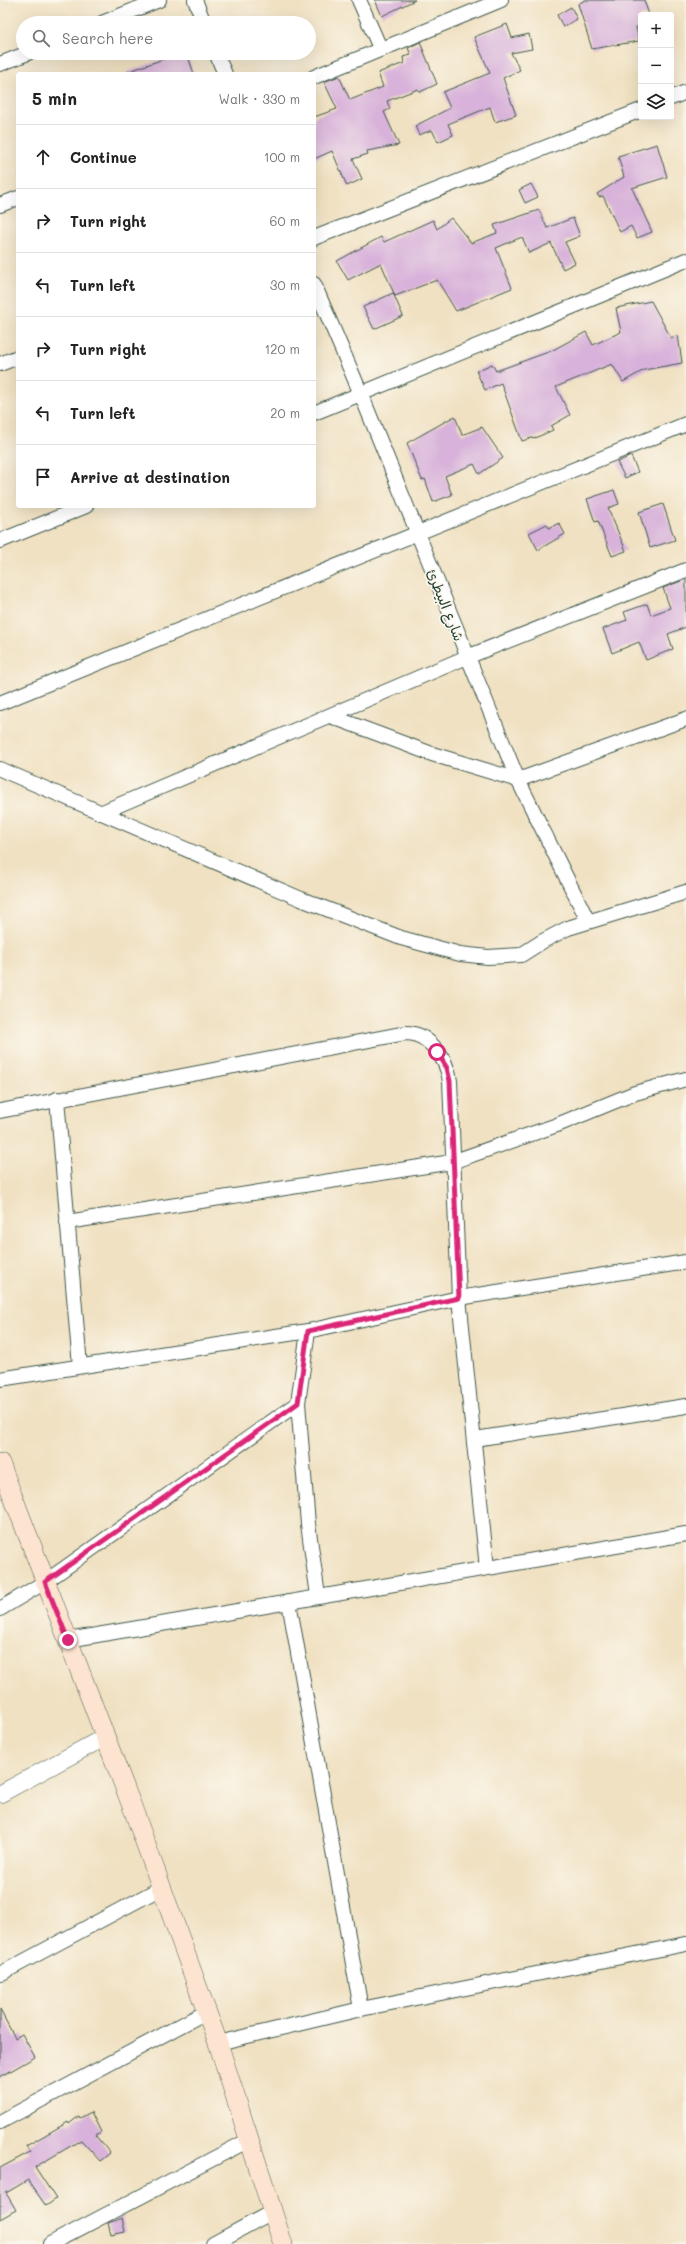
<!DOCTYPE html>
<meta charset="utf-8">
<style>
body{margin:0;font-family:Mali,"Playpen Sans Arabic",sans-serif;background:#f2f2f2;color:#222}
.controls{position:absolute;right:12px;top:12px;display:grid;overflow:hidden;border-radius:4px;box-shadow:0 4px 16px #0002}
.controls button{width:36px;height:36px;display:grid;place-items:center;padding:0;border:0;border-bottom:1px solid #e0e0e0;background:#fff;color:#222;font:20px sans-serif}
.stop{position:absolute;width:12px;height:12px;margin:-9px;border:3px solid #db2777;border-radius:50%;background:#fff}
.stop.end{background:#db2777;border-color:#fff;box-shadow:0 1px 4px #0008}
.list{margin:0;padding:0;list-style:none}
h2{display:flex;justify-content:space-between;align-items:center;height:52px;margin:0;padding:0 16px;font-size:17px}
h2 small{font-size:13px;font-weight:400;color:#767676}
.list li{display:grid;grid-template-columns:26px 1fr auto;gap:12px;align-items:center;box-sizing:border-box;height:64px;padding:0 16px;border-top:1px solid #e0e0e0}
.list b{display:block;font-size:15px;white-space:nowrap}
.list em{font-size:13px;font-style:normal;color:#767676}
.icon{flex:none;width:22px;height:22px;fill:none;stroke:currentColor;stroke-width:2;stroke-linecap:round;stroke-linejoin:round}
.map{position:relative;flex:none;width:686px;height:2244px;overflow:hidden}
.search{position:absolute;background:#fff;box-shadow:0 4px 16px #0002;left:16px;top:16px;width:300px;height:44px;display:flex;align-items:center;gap:10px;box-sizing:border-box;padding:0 14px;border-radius:22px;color:#767676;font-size:15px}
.panel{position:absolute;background:#fff;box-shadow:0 4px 16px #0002;left:16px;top:72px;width:300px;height:436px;border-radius:4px}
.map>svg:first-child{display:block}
</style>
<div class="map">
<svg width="686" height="2244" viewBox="0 0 686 2244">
<rect width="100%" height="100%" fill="#fbf7ec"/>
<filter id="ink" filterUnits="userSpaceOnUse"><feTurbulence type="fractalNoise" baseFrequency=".025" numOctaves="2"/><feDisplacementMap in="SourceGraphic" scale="8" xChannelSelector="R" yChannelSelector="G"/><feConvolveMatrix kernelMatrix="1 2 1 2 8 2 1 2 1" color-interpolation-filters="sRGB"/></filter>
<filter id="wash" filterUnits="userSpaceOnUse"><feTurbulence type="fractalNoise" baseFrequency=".012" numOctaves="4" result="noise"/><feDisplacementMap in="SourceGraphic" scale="16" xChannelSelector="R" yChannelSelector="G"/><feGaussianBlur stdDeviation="0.9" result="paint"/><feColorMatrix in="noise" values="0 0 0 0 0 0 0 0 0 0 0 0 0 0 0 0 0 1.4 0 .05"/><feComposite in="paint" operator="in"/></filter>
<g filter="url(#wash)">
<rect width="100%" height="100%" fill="#f0e1c2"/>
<g id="blocks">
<!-- building -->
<g fill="#d8b2da">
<path d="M375 0H415L382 16Z"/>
<path d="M585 0H644L649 15H641V26L636 27 639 41 592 49 578 4Z"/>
<path d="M571 7 577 19 563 27 557 15Z"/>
<path d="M507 24 512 38 529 34 532 49 511 53 520 70 503 78 516 115 495 122 490 107 448 124 453 135 438 142 432 130 419 135 415 126 450 108 443 92 490 73 474 37Z"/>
<path d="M420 42 437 84 420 92 418 89 387 101 390 109 384 112 399 145 367 151 368 154 353 159 362 179 347 186 332 151 314 159V117L337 109 324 82 339 76 350 100 383 87 378 73 404 63 403 57 411 55 408 48Z"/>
<path d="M180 53H187L194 74H127V72Z"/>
<path d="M657 144 667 177 632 188 652 232 637 238 631 226 620 232 603 196 599 197 597 194 624 177 618 156Z"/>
<path d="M531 184 538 197 525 203 519 190Z"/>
<path d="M539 210 547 228 573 218 580 236 565 242 575 263 563 269 551 243 529 253 522 237 510 242 496 248 512 288 456 311 437 280 395 296 381 263 348 280 337 261 381 237 384 242 433 220 437 229 451 218 471 243 497 233 494 225Z"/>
<path d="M393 293 403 316 374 329 363 307Z"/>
<path d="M651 301 671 338 678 335 682 363 644 370 623 382 612 364 556 387 570 415 551 426 553 430 535 438V437L522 441 501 383 485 390 476 371 492 364 496 371 551 351 586 332 593 345 621 332 616 308Z"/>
<path d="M455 416 462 435 482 427 503 458 479 474 474 464 445 476 452 495 433 502 425 479 422 480 407 443Z"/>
<path d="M631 456 638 472 625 478 617 462Z"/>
<path d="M614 490 619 504 608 508 626 551 612 556 598 521 595 522 587 499Z"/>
<path d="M663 504 675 540 650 548 639 512Z"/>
<path d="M559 523 565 534 538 550 529 533 547 524 549 528Z"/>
<path d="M686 579V627L668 634 673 649 646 660 639 642 612 653 603 629 627 620 624 612 647 604 651 615 670 608 663 588Z"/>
<path d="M0 2010 15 2038 22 2034 35 2057 0 2077Z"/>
<path d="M91 2112 101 2132 95 2135 110 2153 100 2161 81 2140 35 2167 56 2199 46 2206 28 2180 6 2193 16 2210 0 2219V2168L30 2152 26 2146 68 2122 69 2124 79 2116 80 2118Z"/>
<path d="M122 2218 125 2232 111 2235 108 2223Z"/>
</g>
</g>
</g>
<g filter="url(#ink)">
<use href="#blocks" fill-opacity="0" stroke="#3e5649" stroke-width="1"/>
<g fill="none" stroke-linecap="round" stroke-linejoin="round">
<defs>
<g id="minor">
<path d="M195 0 204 23"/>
<path d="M359 0 380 48"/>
<path d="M102 23 159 0"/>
<path d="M216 53 225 74"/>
<path d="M0 64 28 53"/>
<path d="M314 77 501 0"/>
<path d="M671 98 686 92"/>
<path d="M0 205 18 198"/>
<path d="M314 238 641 110"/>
<path d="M314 284 361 394 518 780 588 921"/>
<path d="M0 364 18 357"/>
<path d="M314 413 686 260"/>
<path d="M0 541 86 506"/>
<path d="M0 703 686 424"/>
<path d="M330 716 432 754 518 780 686 719"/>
<path d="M0 769 301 899 401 938 460 954 488 957 521 955 543 941 568 928 686 892"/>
<path d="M100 813 467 657 686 570"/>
<path d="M57 1099 80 1366"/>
<path d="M0 1111 406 1033C429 1033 447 1059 450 1081L459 1298 487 1568"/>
<path d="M67 1222 452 1162 557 1125 635 1093 686 1079"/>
<path d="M308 1331 298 1403 308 1524 318 1596"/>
<path d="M0 1379 308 1331 459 1298 686 1262"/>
<path d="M475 1439 686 1406"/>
<path d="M289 1602 361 2009"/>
<path d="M0 1609 45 1582 298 1403"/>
<path d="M68 1640 686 1534"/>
<path d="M0 1974 161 1888"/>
<path d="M218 2043 361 2009 686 1944"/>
<path d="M0 2122 206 2012"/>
<path d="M50 2244 249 2140"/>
<path d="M213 2244 272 2212"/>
</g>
<path id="tertiary" d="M0 1794 105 1737"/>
<path id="secondary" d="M0 1463 133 1809 218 2043 283 2244"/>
</defs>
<!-- minor casing -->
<use href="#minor" stroke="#3e5649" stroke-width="16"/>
<!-- tertiary casing -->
<use href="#tertiary" stroke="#3e5649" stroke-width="18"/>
<!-- secondary casing -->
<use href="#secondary" stroke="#3e5649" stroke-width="20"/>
<!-- minor -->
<use href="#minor" stroke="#fff" stroke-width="14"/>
<!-- tertiary -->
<use href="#tertiary" stroke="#fff" stroke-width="17"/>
<!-- secondary -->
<use href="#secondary" stroke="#fde4d1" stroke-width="19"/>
</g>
</g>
<g fill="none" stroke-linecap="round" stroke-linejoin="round" filter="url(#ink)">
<!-- route -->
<path stroke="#db2777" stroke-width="5" d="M68 1640 45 1582 298 1403 308 1331 459 1298 450 1081 447 1068 437 1052"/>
</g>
<g text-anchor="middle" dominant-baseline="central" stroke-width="3.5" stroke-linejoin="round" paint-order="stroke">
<!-- street labels -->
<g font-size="14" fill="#1f3d34" stroke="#fbf7ec">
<text transform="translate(446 605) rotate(68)">شارع البيطرئ</text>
</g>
</g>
</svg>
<div class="controls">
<button>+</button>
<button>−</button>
<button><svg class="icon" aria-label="layers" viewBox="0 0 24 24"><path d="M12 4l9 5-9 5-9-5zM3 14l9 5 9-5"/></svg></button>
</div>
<div class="stop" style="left:437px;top:1052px"></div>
<div class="stop end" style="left:68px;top:1640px"></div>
<div class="search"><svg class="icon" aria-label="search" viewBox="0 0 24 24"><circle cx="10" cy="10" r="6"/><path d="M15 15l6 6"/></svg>Search here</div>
<section class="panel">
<h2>5 min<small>Walk · 330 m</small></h2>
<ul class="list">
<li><svg class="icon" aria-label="ahead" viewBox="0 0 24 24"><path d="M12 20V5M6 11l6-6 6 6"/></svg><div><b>Continue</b></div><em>100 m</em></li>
<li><svg class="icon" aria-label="right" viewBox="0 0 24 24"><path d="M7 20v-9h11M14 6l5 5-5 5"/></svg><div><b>Turn right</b></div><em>60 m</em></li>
<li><svg class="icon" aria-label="left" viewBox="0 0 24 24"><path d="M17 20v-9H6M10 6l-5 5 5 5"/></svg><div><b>Turn left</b></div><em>30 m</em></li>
<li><svg class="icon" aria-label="right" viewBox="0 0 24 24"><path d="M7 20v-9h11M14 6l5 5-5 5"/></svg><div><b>Turn right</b></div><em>120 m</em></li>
<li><svg class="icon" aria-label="left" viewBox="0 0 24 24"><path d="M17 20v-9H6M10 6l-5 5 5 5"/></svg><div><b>Turn left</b></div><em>20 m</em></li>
<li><svg class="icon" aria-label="arrive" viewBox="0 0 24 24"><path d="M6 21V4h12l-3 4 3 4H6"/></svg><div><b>Arrive at destination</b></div></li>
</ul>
</section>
</div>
